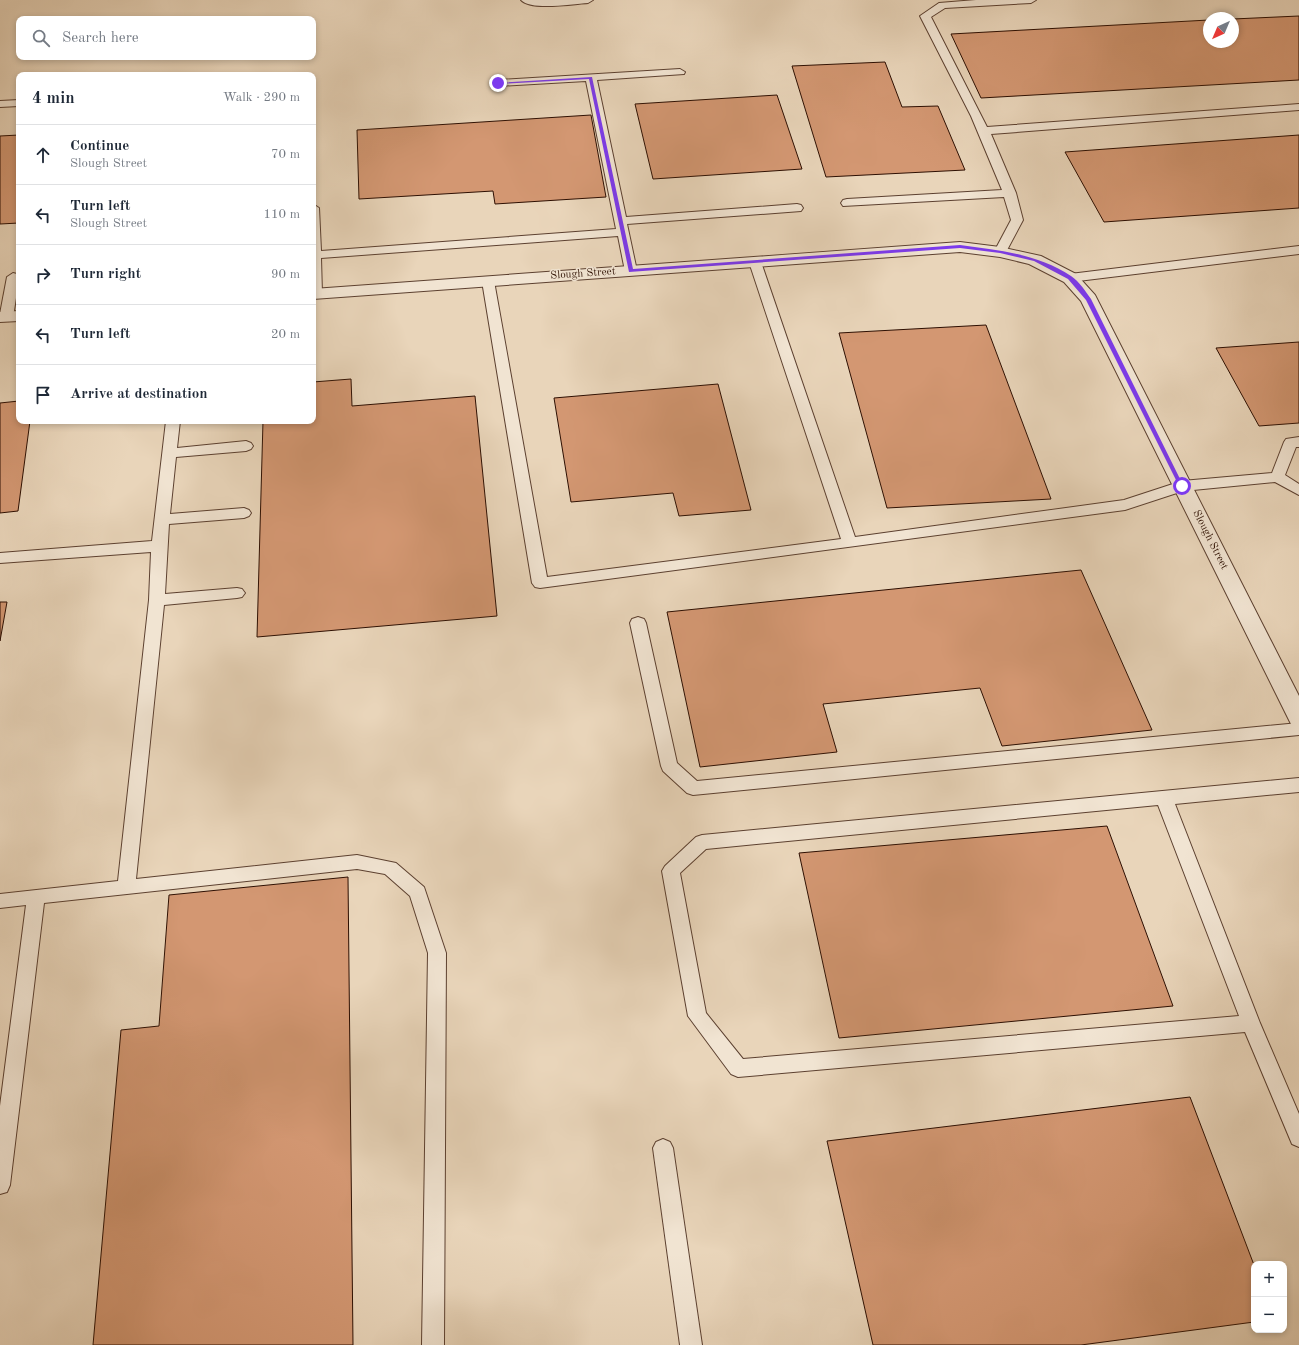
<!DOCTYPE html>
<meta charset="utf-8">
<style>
body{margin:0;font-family:"Old Standard TT",serif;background:#f2f2f3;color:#1f2937}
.controls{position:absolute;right:12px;bottom:12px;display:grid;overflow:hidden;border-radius:8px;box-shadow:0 2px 6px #0003}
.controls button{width:36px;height:36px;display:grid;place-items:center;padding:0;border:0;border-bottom:1px solid #e0e1e3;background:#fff;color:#1f2937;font:20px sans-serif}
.compass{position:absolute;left:1203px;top:12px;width:36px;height:36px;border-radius:50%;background:#fff;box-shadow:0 2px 6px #0003;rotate:224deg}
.stop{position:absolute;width:12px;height:12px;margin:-9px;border:3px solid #7c3aed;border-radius:50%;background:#fff}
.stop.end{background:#7c3aed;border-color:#fff;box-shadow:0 1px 4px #0008}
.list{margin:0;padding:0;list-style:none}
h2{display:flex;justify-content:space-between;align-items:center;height:52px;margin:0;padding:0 16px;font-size:17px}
h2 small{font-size:13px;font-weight:400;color:#747a83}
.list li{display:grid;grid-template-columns:26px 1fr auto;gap:12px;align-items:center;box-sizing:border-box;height:60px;padding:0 16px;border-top:1px solid #e0e1e3}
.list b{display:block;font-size:15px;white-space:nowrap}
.list p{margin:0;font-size:13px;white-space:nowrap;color:#747a83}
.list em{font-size:13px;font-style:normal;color:#747a83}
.icon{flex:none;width:22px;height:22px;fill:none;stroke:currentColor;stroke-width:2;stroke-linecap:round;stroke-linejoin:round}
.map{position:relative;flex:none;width:1299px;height:1345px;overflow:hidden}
.search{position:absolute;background:#fff;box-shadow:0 2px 6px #0003;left:16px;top:16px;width:300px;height:44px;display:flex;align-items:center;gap:10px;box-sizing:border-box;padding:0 14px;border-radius:8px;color:#747a83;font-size:15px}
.panel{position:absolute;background:#fff;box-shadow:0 2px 6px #0003;left:16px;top:72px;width:300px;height:352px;border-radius:8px}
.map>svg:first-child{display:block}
</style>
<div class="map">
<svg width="1299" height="1345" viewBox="0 0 1299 1345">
<rect width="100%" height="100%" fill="#e9d5ba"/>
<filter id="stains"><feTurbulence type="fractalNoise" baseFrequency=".005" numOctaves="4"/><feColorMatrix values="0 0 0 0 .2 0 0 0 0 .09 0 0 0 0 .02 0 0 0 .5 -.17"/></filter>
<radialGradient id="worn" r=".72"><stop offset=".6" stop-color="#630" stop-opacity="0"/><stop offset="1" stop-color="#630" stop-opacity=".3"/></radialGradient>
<!-- building -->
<g fill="#d39772" stroke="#2d0f02">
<path d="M1299 16V80L981 98 951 34 1209 20V42H1233V19Z"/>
<path d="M885 62 902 107 938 106 965 170 826 177 792 66Z"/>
<path d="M777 95 802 169 653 179 635 104Z"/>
<path d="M591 115 606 197 495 204 493 191 359 199 357 130Z"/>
<path d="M19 135V223L0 224V136Z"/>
<path d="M1299 135V208L1104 222 1065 152Z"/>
<path d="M986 325 1051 499 887 508 839 333Z"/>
<path d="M1299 342V423L1259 426 1216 348Z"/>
<path d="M351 379 352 406 475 396 497 616 257 637 263 421H313V382Z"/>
<path d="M718 384 751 510 679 516 673 493 571 502 554 398Z"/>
<path d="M19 401V421H30L18 511 0 513V403Z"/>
<path d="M1081 570 1152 730 1002 746 980 688 823 704 837 752 700 767 667 612Z"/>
<path d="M0 602H7L0 641Z"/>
<path d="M1107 826 1173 1006 839 1038 799 853Z"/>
<path d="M348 877 353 1345H93L121 1030 159 1026 169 895Z"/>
<path d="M1190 1097 1254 1265V1322L1081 1345H873L827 1141Z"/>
</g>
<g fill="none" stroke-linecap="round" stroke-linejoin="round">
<defs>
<g id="service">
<path d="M521 0H593L588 3C573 4 531 11 521 0Z"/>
<path d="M976 0H1036L1031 3 945 8 931 17 987 127 1299 104V110L991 134 1016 193 1023 220 1006 252 1000 256 994 252 1011 220 1004 197 843 206 841 203 843 200 847 199 1002 190 971 116 920 16 939 3Z"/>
<path d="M680 69 685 72 684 74 597 80 626 217 797 204 801 205 803 208 801 211 627 224 637 271 631 275 625 271 618 236 321 258 322 294 321 297H313V204L319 208 321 251 616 229 586 81 498 86 492 83 498 80Z"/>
<path d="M19 100V106L0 107V101Z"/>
<path d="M1299 246V254L1070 282 1064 278 1070 274Z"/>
<path d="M755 258 761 262 855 537 1124 500 1182 481 1272 473 1284 442 1286 439 1299 437V447H1296L1285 475 1299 484V495L1275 482 1183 491 1125 510 540 588 535 587 532 583 482 281 488 277 494 281 547 577 841 539 749 262Z"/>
<path d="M13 273 17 274 19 279 13 317 6 321 1 320 0 314 7 277Z"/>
<path d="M166 421H180L177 448 246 441 251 443 253 446 251 449 246 451 176 457 170 514 244 508 249 510 251 513 249 516 244 518 169 524 165 594 237 588 242 589 245 593 242 597 237 598 164 605 136 879 357 855 396 863 424 887 446 953 444 1345H422L428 953 410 896 385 874 357 869 44 903 10 1185 7 1192 0 1194V1106L26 905 0 908V894L118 881 149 600 151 552 0 563V553L152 541Z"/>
<path d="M638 617 644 619 646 623 677 763 697 781 1299 723V735L693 795 687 793 663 771 661 766 630 623 632 619Z"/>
<path d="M1299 778V792L1175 804 1260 1023 1299 1114V1147L1292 1144 1245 1032 738 1077 731 1074 688 1016 662 871 665 866 696 837 702 835ZM1158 805 1239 1016 743 1059 706 1013 680 873 706 849Z"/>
<path d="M663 1139 670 1142 673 1148 702 1345H680L653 1148 656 1142Z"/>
</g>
<g id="minor">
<path d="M960 242 1000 247 1041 256 1076 274 1095 295 1299 696V726L1291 724 1288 718 1081 301 1064 282 1029 264 1000 257 960 252 313 299V289Z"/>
<path d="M19 311V321L0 322V312Z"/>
</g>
</defs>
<!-- service casing -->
<use href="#service" stroke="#5c4030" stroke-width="2"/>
<!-- minor casing -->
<use href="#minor" stroke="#5c4030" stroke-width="2"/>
<!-- service -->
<use href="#service" fill="#f1e4d2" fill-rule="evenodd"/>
<!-- minor -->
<use href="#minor" fill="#f1e4d2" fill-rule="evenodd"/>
</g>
<!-- route -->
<path fill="#7c3aed" d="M592 77 633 269 960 245C998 250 1038 254 1071 276 1079 281 1086 292 1091 299L1184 487 1179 486 1086 300 1068 279 1034 261 1000 253 960 248 629 272 589 79 498 84 496 83Z"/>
<g text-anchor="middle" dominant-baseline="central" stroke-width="3" stroke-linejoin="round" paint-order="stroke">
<!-- street labels -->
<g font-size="11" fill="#2d0f02" stroke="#f1e4d2">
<text transform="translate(583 274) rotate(-4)">Slough Street</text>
<text transform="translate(1210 540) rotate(63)">Slough Street</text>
</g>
</g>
<rect width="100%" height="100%" filter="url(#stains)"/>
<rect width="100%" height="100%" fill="url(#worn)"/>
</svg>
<div class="controls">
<button>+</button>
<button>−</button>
</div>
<svg class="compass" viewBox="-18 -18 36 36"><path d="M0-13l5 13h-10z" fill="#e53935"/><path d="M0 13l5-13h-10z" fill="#747a83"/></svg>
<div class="stop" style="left:1182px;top:486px"></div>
<div class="stop end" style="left:498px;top:83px"></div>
<div class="search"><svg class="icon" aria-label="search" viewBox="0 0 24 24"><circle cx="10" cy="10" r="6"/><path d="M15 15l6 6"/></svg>Search here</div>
<section class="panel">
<h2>4 min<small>Walk · 290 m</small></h2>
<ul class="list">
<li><svg class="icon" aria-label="ahead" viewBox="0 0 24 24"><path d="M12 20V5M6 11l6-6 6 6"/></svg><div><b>Continue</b><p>Slough Street</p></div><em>70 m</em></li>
<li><svg class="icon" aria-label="left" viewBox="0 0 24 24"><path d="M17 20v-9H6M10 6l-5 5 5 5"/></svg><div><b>Turn left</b><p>Slough Street</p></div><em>110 m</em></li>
<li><svg class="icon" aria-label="right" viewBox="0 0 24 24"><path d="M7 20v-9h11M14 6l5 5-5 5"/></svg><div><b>Turn right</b></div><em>90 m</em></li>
<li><svg class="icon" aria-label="left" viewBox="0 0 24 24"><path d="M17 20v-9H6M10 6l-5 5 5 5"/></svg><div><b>Turn left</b></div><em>20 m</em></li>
<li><svg class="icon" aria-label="arrive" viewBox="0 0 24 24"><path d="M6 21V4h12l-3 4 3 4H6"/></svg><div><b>Arrive at destination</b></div></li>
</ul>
</section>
</div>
